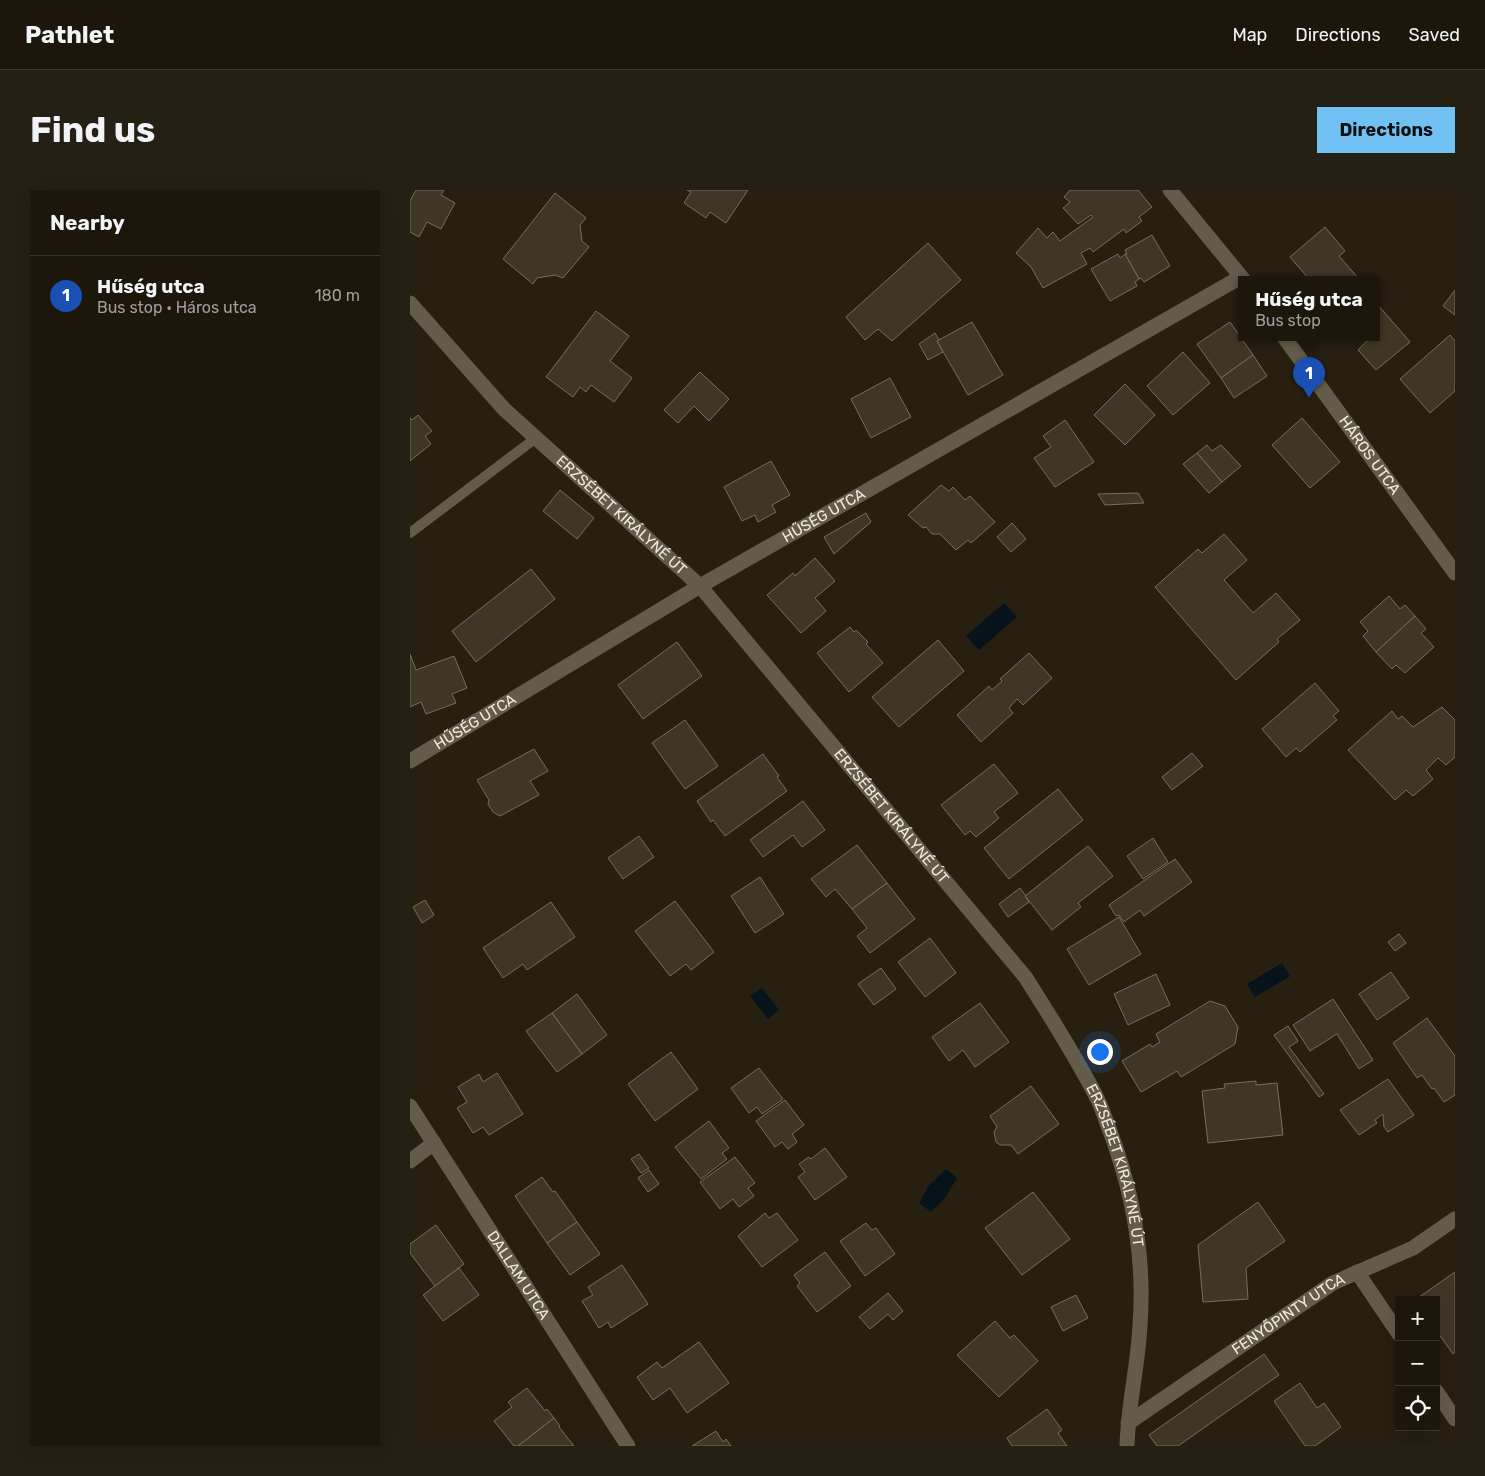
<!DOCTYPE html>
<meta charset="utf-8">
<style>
body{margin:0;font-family:Rubik,sans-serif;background:#252014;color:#f1f3f6}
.controls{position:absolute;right:15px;bottom:15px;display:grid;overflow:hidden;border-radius:0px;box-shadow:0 5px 20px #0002}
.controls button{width:45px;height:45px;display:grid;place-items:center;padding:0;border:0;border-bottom:1px solid #3b362c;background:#1d170b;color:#f1f3f6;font:25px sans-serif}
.you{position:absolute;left:689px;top:861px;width:18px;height:18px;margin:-12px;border:4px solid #fff;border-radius:50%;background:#1a73e8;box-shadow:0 0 0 8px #1a73e833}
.badge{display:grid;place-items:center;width:32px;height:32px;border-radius:50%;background:#71c1f5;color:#fff;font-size:16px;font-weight:700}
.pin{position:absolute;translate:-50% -41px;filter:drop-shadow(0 1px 2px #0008)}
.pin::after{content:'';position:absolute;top:26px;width:18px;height:15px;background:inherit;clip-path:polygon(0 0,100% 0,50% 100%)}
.popup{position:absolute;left:828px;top:86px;width:142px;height:65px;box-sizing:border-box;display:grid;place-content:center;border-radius:0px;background:#1d170b;filter:drop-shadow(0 1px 4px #0005);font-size:16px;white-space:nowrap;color:#a09f9d}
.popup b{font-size:19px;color:#f1f3f6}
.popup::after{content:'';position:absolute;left:50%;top:100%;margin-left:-10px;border:10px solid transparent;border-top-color:#1d170b}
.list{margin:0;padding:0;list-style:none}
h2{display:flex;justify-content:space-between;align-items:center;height:65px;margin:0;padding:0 20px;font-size:21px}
h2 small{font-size:16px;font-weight:400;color:#a09f9d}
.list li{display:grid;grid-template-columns:32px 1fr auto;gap:15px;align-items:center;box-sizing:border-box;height:80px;padding:0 20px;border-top:1px solid #3b362c}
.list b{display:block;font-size:19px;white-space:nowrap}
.list p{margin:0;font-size:16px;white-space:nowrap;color:#a09f9d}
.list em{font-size:16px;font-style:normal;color:#a09f9d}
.icon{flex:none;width:28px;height:28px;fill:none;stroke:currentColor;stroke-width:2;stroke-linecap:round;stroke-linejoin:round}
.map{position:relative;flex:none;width:1045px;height:1256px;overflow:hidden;border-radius:0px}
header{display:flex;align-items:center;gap:30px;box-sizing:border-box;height:70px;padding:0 25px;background:#1d170b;border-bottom:1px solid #3b362c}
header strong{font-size:24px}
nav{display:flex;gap:28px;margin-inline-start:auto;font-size:18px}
.intro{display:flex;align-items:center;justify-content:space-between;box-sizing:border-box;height:120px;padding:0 30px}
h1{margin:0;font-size:35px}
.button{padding:12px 22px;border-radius:0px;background:#71c1f5;color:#111;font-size:18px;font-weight:700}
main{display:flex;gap:30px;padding:0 30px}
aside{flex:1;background:#1d170b;border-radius:0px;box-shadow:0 5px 20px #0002}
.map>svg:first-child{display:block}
</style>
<header>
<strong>Pathlet</strong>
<nav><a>Map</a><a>Directions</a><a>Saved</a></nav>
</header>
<div class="intro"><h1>Find us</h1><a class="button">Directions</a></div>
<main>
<aside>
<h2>Nearby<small></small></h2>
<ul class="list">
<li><span class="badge" style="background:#1a4fb4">1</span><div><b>Hűség utca</b><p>Bus stop · Háros utca</p></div><em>180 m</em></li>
</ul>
</aside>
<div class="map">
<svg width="1045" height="1256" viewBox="0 0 1045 1256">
<rect width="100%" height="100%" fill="#271f0f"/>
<!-- water -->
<g fill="#07131b">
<path d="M594 413 607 427 569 460 556 446Z"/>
<path d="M872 773 880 786 845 807 837 794Z"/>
<path d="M352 798 369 820 358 829 340 806Z"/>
<path d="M536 979 547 988 535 1008 521 1022 509 1013 519 995Z"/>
</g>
<!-- building -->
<g fill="#3f3726" stroke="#776e5c">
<path d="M6 0H34L31 5 45 13 31 39 17 32 9 47 0 42V11Z"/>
<path d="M277 0H338L316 33 300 22 296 28 274 13 281 2Z"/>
<path d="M660 0H728L742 17 729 27 732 31 716 43 714 39 683 62 680 58 671 63 677 74 633 98 621 77 606 63 628 38 637 48 643 42 650 51 683 27 681 25 668 34 653 18 660 12 654 7Z"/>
<path d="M145 3 176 28 170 35 172 51 179 57 153 88 145 85 127 88 123 94 93 69Z"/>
<path d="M915 37 935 61 929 66 949 89H899L880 67Z"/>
<path d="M742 45 760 76 734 92 731 88 729 89 715 64H717L715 60Z"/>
<path d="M518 53 551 90 482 151 468 139 455 150 436 127Z"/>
<path d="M708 64 710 68 715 64 729 89 725 92 727 96 700 111 681 79Z"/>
<path d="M1045 100V125L1033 116Z"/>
<path d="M968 115 1000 152 966 180 948 160 957 151 953 147H966V117Z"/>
<path d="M186 121 219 146 200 171 222 188 204 212 181 195 176 202 170 197 163 207 136 187Z"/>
<path d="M562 132 593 185 558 205 527 151Z"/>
<path d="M820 132 843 165 811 188 787 154Z"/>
<path d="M525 143 529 150 527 151 533 162 518 170 509 154Z"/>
<path d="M1040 145 1045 151V201L1020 223 990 189Z"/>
<path d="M773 162 800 193 763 225 737 196Z"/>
<path d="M843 165 857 186 824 208 811 188Z"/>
<path d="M290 182 319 209 299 231 284 216 268 233 254 220Z"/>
<path d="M480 188 501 227 461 248 441 209Z"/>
<path d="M715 194 745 225 715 255 684 225Z"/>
<path d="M8 225 22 241 15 246 21 254 0 271V228L2 230Z"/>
<path d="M892 228 930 272 900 298 862 255Z"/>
<path d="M655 230 684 272 645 297 624 268 641 257 633 246Z"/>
<path d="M797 255 802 261 811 255 831 276 812 292 787 263Z"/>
<path d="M787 263 812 292 799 303 773 274Z"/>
<path d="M361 271 380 305 362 315 366 322 348 332 345 325 332 331 314 297Z"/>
<path d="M531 295 539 301 543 297 555 310 560 306 585 332 561 353 558 350 546 360 530 344H522L516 337 513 338 498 325Z"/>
<path d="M150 300 184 328 167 349 133 321Z"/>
<path d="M728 303 734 313 695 315 688 304Z"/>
<path d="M456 323 461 332 424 364 414 347Z"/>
<path d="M602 333 616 349 601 362 587 347Z"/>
<path d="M814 344 837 370 814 390 843 423 866 403 890 430 867 449 869 452 826 490 745 397 788 359 792 363Z"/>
<path d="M405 368 425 391 405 408 416 421 391 443 357 405 383 383 385 386Z"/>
<path d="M121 379 145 409 66 472 42 441Z"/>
<path d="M979 406 990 419 995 415 1005 426 966 462 953 446 958 441 950 432Z"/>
<path d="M1005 426 1016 439 1011 443 1024 457 995 483 986 475 982 479 966 462Z"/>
<path d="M440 437 444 442 446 440 458 452 456 454 473 473 439 502 407 463Z"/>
<path d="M528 450 554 481 489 537 462 507Z"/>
<path d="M267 452 292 486 233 529 208 495Z"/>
<path d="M619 463 642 488 613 515 607 509 599 518 603 523 571 552 547 525 579 496 582 500 592 491 590 489Z"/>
<path d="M0 464 6 480 44 466 57 498 42 504 46 513 16 524 11 512 0 517Z"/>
<path d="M905 493 929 521 923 526 927 530 890 562 886 558 876 567 852 539Z"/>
<path d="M1032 517 1045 530V567L1036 575 1028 568 1016 580 1023 589 1003 606 996 600 985 610 938 560 982 521 988 529 992 526 1003 537Z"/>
<path d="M275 530 308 576 275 599 242 553Z"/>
<path d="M124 559 138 581 120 591 129 605 90 626 83 622 78 614 79 610 67 590Z"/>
<path d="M782 563 793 576 762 600 752 587Z"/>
<path d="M353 564 369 586 367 587 377 601 315 646 303 630 301 632 287 611Z"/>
<path d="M584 574 608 603 584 622 589 628 566 647 560 641 555 645 531 615Z"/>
<path d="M648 599 673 630 599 689 574 658Z"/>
<path d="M393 611 415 640 392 657 383 645 353 667 340 650Z"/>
<path d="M229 646 244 667 213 689 198 668Z"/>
<path d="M743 648 758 672 733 689 717 666Z"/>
<path d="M447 655 477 693 442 719 425 699 416 707 401 689Z"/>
<path d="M678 656 703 686 668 713 671 717 642 740 615 706Z"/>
<path d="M765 669 782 692 734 726 730 720 714 732 709 725 706 726 699 715Z"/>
<path d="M350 687 374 724 345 743 321 706Z"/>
<path d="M477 693 505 729 460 763 447 746 457 738 442 719Z"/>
<path d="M610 698 616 706H615L619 712 598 727 589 714Z"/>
<path d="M15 710 24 725 12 733 3 717Z"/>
<path d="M265 711 304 762 281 780 276 774 260 786 225 741Z"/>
<path d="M141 712 165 747 117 780 113 774 93 788 73 758Z"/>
<path d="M709 727 731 764 679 795 657 759Z"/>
<path d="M989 744 996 753 985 761 978 752Z"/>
<path d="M520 748 546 783 515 807 488 772Z"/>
<path d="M471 778 486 799 464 815 448 794Z"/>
<path d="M981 782 999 808 967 830 949 804Z"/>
<path d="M746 784 760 815 718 835 704 804Z"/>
<path d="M167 804 197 845 172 864 142 823Z"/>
<path d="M923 809 963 870 949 879 927 844 900 861 883 835Z"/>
<path d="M800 811 815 816 828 837 825 854 771 887 767 881 731 902 712 871 740 854 742 857 750 852 746 844Z"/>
<path d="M570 813 599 852 565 877 553 860 539 871 522 847Z"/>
<path d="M142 823 172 864 147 882 116 841Z"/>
<path d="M1017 828 1045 866V905L1034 912 1024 898 1022 899 1012 885 1007 888 983 853Z"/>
<path d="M878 836 888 851 879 857 914 904 909 907 864 845Z"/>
<path d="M261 862 288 899 245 931 218 894Z"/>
<path d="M349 878 373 909 352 924 347 917 339 923 321 898Z"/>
<path d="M87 883 113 924 79 945 73 937 63 943 47 918 57 912 48 897 69 884 73 892Z"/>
<path d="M978 889 1004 925 978 942 974 937 973 924 965 930 967 933 949 945 930 920Z"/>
<path d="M846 891V895L867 893 873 945 798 953 792 901 815 898 814 894Z"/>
<path d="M621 896 649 934 608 964 601 955H590L586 952 584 942 587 937 580 926Z"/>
<path d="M375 910 394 935 382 944 387 952 378 959 372 952 365 957 346 931Z"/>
<path d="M299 931 319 958 312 963 317 969 291 989 265 957Z"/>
<path d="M415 958 437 987 405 1010 388 987 395 982 389 974 399 967 401 969Z"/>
<path d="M229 964 239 978 231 983 221 969Z"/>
<path d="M325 967 345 993 338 998 344 1006 329 1017 323 1009 310 1019 290 992Z"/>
<path d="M239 980 249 994 238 1002 228 988Z"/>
<path d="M132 987 143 1002 145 1001 167 1032 137 1053 105 1006Z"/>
<path d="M623 1002 660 1049 612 1085 575 1038Z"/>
<path d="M848 1012 875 1051 836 1078 838 1109 793 1112 788 1055Z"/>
<path d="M355 1023 359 1028 367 1023 388 1050 352 1077 328 1046Z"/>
<path d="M167 1032 190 1064 160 1085 137 1053Z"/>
<path d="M456 1033 462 1040 466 1038 485 1064 455 1086 430 1051Z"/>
<path d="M26 1035 54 1074 25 1096 0 1063V1054Z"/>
<path d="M415 1062 441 1096 407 1122 387 1096 390 1093 384 1085Z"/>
<path d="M212 1075 238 1114 201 1138 198 1132 189 1138 172 1111 183 1105 178 1097Z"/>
<path d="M49 1078 69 1105 33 1131 13 1105Z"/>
<path d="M1045 1082V1162L1043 1164 1026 1140V1110H1005Z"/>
<path d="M478 1103 493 1121 483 1130 478 1124 460 1139 449 1127Z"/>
<path d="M666 1105 678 1128 653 1141 641 1117Z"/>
<path d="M585 1131 600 1148 604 1145 628 1171 589 1207 547 1165Z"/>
<path d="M289 1152 319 1193 277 1223 260 1198 243 1210 227 1187 247 1172 252 1178Z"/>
<path d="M854 1164 869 1185 768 1256H747L739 1245Z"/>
<path d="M890 1193 907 1218 914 1213 931 1237 905 1256H895L864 1211Z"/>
<path d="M117 1198 135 1221 137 1219 144 1228 108 1256H104L84 1231 102 1217 98 1212Z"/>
<path d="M637 1219 652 1240 648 1243 657 1256H602L597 1248Z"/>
<path d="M144 1228 150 1236 149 1237 164 1256H108Z"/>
<path d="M306 1241 313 1252 316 1249 321 1256H282Z"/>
</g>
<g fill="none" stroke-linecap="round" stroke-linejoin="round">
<!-- service -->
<path stroke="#645c4a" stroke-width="10" d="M0 343 126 248"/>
<!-- minor -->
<g stroke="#645c4a" stroke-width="15">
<path id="s1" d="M0 113 94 219 290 396 616 788C640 826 665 865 686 906 692 917 695 929 700 941 723 1003 735 1069 730 1135 728 1176 718 1215 717 1256"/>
<path id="s2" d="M0 571 290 396 831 87"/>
<path id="s3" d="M0 916 218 1256"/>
<path d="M0 971 24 953"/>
<path d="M947 1082 989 1144"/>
<path d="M1026 1201 1045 1229"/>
<path id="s4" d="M718 1233 923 1093 1003 1058 1045 1029"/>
</g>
<!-- tertiary -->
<g stroke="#645c4a" stroke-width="15">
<path d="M760 0 833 89"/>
<path id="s5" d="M874 147 1045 383"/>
</g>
</g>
<g text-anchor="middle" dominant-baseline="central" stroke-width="4" stroke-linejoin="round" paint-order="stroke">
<!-- street labels -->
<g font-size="15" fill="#efeae0" stroke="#1d1607">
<text stroke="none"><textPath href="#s5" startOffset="146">HÁROS UTCA</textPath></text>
<text stroke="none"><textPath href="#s1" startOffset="300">ERZSÉBET KIRÁLYNÉ ÚT</textPath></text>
<text stroke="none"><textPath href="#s2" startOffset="481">HŰSÉG UTCA</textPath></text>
<text stroke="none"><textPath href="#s2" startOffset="76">HŰSÉG UTCA</textPath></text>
<text stroke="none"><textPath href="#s1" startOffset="705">ERZSÉBET KIRÁLYNÉ ÚT</textPath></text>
<text stroke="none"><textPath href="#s1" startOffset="1125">ERZSÉBET KIRÁLYNÉ ÚT</textPath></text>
<text stroke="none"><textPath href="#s3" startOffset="201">DALLAM UTCA</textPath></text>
<text stroke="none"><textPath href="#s4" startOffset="194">FENYŐPINTY UTCA</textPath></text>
</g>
</g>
</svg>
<div class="controls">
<button>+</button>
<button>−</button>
<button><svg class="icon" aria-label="locate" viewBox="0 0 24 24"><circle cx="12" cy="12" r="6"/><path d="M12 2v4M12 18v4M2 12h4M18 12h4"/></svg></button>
</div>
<div class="you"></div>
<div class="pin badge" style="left:899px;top:208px;background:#1a4fb4">1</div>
<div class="popup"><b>Hűség utca</b>Bus stop</div>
</div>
</main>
